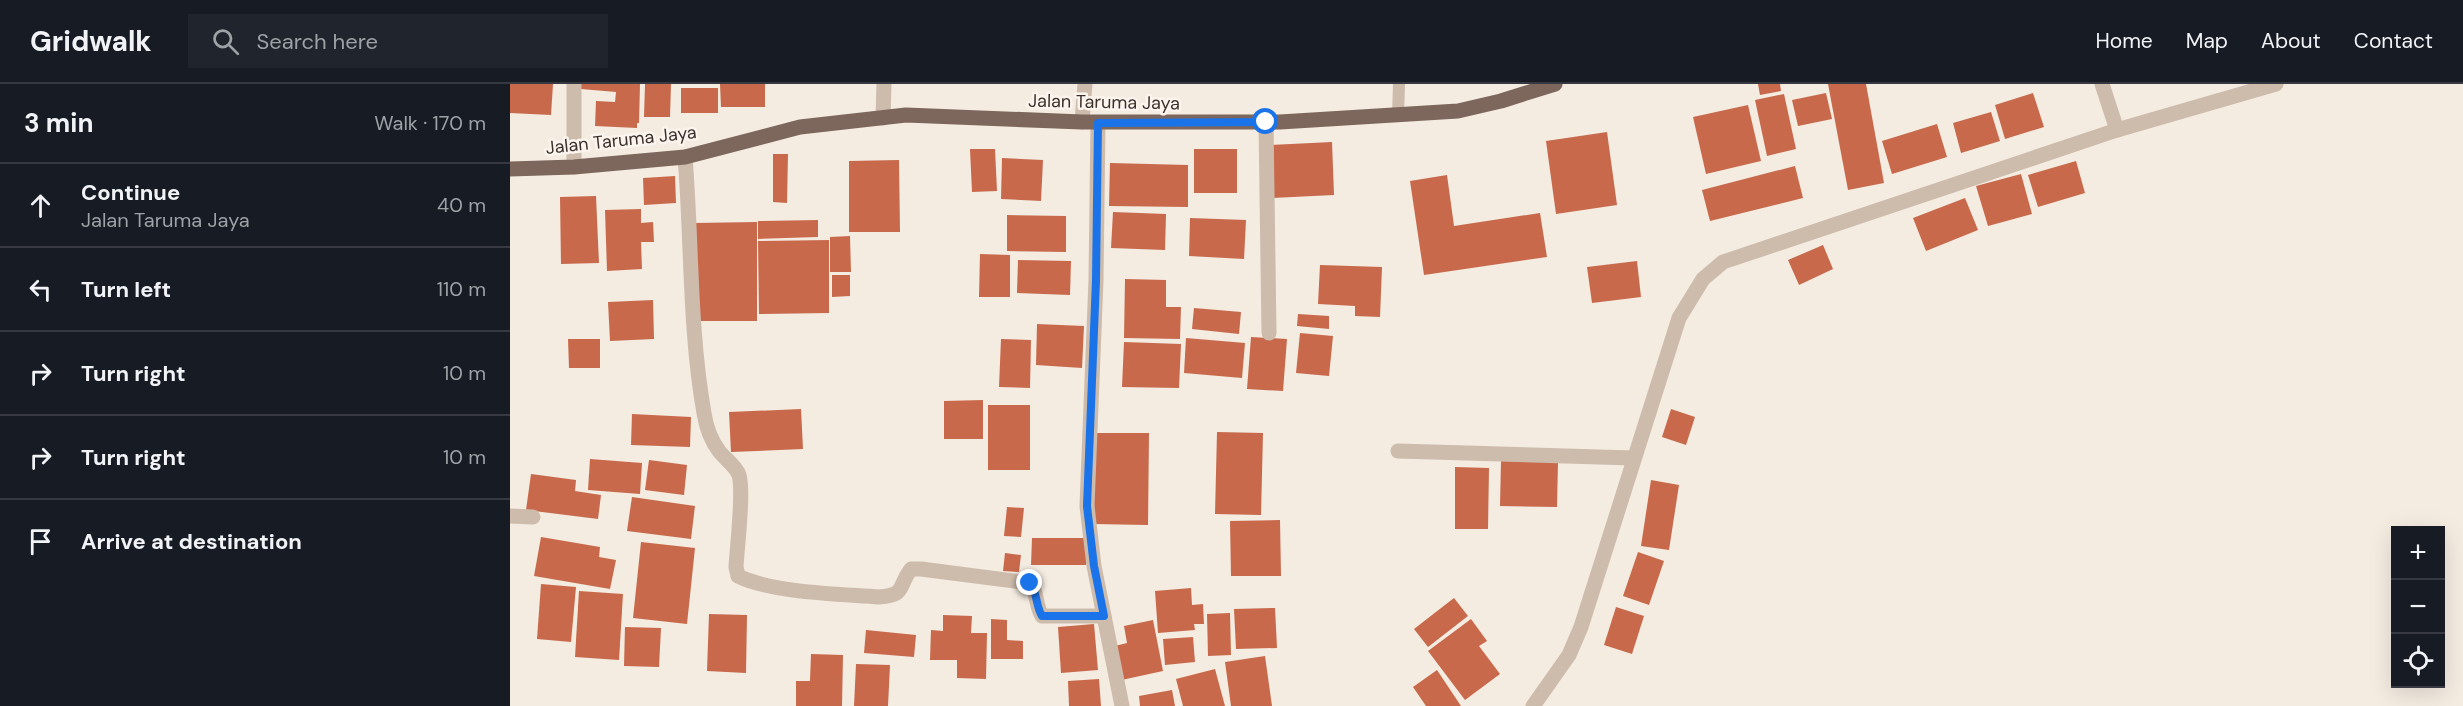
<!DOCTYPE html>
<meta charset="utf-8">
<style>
body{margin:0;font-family:"DM Sans",sans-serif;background:#20242c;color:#f1f3f6}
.controls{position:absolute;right:18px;bottom:18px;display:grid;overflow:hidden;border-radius:0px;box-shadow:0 6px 24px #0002}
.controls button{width:54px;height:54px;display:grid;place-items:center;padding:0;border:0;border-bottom:2px solid #363941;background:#171b24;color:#f1f3f6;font:30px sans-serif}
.stop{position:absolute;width:18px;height:18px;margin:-14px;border:4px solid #1a73e8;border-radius:50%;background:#fff}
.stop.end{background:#1a73e8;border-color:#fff;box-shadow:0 2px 6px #0008}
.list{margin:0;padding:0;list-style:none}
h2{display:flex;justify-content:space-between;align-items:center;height:78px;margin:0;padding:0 24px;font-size:26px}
h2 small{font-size:20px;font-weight:400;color:#9ea1a6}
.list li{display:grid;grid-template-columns:39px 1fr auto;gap:18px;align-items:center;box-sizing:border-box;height:84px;padding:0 24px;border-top:2px solid #363941}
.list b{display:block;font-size:22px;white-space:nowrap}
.list p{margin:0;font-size:20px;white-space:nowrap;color:#9ea1a6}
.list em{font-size:20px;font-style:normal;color:#9ea1a6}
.icon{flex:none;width:33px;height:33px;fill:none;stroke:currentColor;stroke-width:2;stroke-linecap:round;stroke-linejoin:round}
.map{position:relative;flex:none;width:1953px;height:622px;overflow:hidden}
header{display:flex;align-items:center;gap:36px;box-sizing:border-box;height:84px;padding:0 30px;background:#171b24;border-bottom:2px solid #363941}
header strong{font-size:28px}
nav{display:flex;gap:33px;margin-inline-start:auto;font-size:21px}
.search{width:420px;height:54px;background:#20242c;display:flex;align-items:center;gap:15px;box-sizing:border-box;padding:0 21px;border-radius:0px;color:#9ea1a6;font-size:22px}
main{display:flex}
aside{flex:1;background:#171b24}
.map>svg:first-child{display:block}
</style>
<header>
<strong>Gridwalk</strong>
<div class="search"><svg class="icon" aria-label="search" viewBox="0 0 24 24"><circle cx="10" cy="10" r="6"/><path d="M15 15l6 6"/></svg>Search here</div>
<nav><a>Home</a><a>Map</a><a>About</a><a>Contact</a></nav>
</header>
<main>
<aside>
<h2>3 min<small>Walk · 170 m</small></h2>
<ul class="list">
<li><svg class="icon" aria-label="ahead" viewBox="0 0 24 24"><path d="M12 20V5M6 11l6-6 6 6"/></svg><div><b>Continue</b><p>Jalan Taruma Jaya</p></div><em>40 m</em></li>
<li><svg class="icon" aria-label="left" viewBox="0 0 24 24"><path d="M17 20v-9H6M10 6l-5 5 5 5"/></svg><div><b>Turn left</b></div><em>110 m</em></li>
<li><svg class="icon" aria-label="right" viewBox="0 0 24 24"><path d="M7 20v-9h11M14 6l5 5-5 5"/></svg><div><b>Turn right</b></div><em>10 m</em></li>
<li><svg class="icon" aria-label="right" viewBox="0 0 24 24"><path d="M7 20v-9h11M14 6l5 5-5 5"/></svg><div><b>Turn right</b></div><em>10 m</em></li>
<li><svg class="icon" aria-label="arrive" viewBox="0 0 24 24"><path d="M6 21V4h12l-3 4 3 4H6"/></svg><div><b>Arrive at destination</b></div></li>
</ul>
</aside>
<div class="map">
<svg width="1953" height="622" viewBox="0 0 1953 622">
<rect width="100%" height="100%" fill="#f4ebe1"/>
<!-- building -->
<g fill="#c8694b">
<path d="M0 0H43L41 31 0 29Z"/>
<path d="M71 0H130L129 39H127V44L85 42 86 17 105 18 106 8 71 5Z"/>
<path d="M135 0H161L160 33H134Z"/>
<path d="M210 0H255V23H211Z"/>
<path d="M1248 0H1270L1271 7 1250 11Z"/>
<path d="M1318 0H1356L1374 99 1338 106Z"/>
<rect x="171" y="4" width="37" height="25"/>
<path d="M1316 9 1322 35 1288 42 1282 16Z"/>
<path d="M1523 9 1534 43 1495 55 1485 21Z"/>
<path d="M1274 10 1286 65 1257 72 1245 16Z"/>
<path d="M1238 21 1251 77 1196 90 1183 33Z"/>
<path d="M1481 28 1490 57 1451 69 1443 39Z"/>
<path d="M1427 40 1437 73 1382 90 1372 57Z"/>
<path d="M1097 48 1107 121 1046 130 1036 57Z"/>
<path d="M822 58 824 111 762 114 760 61Z"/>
<path d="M460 65H485L487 107 462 108Z"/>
<rect x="684" y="65" width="43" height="44"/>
<path d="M263 70H278L277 119 263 118Z"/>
<path d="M492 74 533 76 531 117 491 115Z"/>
<path d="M389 76 390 148H339V77Z"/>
<path d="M1566 77 1575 109 1528 123 1518 91Z"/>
<path d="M600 79 678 81V123L599 122Z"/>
<path d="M1285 82 1293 114 1200 137 1192 106Z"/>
<path d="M1511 90 1522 130 1478 142 1466 102Z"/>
<path d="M937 91 944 142 1030 129 1037 173 914 191 900 97Z"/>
<path d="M165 92 166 119 134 121 133 94Z"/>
<path d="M86 112 89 179 51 180 50 113Z"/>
<path d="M1455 114 1468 146 1416 167 1403 134Z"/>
<path d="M131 125V139L143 138 144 158H131L132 185 97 187 95 126Z"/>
<path d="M603 128 656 130 655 166 601 164Z"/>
<path d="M497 131 556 132V168L497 167Z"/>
<path d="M680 134 736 136 734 175 679 172Z"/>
<path d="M308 136V153L248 155V137Z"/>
<path d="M247 138V237H184V139Z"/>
<path d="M340 152 341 188H320V153Z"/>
<path d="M319 156V229L249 230 248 157Z"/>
<path d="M1313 161 1323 185 1289 201 1278 176Z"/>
<path d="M470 170 500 171V213H469Z"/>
<path d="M508 176 561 177 560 211 507 209Z"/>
<path d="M1127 177 1131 213 1082 219 1077 183Z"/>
<path d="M810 181 872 183 870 233 845 232V222L808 220Z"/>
<path d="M322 191H340V212L322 213Z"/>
<path d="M615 195 656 196V223H671L670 255 614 254Z"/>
<path d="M143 216 144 255 100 257 98 218Z"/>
<path d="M684 224 731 228 729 250 682 245Z"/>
<path d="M788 230 819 232V245L787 242Z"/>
<path d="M527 240 574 242 572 284 526 281Z"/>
<path d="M790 249 823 252 819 292 786 289Z"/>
<path d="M741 253 777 255 773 307 737 305Z"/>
<path d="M676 254 735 259 732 294 674 289Z"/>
<path d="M58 255H90V284H59Z"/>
<path d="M491 255 521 256 520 304 489 303Z"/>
<path d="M614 258 671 260 669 304 612 303Z"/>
<path d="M473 316V355H434V317Z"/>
<rect x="478" y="321" width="42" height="65"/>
<path d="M291 325 293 365 221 368 219 328Z"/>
<path d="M1161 325 1185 333 1176 361 1152 353Z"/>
<path d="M122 330 181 333 180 363 121 361Z"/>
<path d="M707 348 753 349 751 431 705 430Z"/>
<path d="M584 349H639L638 441 583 440Z"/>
<path d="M80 375 132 379 130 410 78 406Z"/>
<path d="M139 376 177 381 174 411 135 406Z"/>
<path d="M991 377 1048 378 1047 423 990 422Z"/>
<path d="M945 383 979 384 978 445H945Z"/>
<path d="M21 390 66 396 65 407 91 411 88 435 16 426Z"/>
<path d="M1141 396 1169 401 1159 466 1131 462Z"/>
<path d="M122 413 185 422 181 455 117 447Z"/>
<path d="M497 423 514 424 511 453 494 452Z"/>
<path d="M770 436 771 492H721L720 437Z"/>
<path d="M31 453 90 463 89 473 106 476 100 505 24 492Z"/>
<path d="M522 454H576V481H521Z"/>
<path d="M131 458 185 464 177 540 123 534Z"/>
<path d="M1128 468 1154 477 1139 521 1113 512Z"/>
<path d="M495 469 511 471 509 488 493 487Z"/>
<path d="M31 500 66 503 61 558 27 555Z"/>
<path d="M681 504 682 521 693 520 694 540H684L685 546 648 549 645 507Z"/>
<path d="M69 507 113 510 109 576 65 573Z"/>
<path d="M944 514 958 532 918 563 904 545Z"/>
<path d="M1106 523 1134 532 1122 570 1094 561Z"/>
<path d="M765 524 767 564 726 565 724 525Z"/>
<path d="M720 529 721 571 698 572 697 530Z"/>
<path d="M199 530 237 531 236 589 197 587Z"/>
<path d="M433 531 462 532 461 549H477L476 595 447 594V576H420L421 546 433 547Z"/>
<path d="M481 535 497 536V556L513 557V575H481Z"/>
<path d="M961 535 977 557 969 562 990 590 955 616 918 567Z"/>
<path d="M643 536 653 587 607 597 601 563 617 559 614 542Z"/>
<path d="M584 540 588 586 551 589 548 543Z"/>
<path d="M115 543 151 544 149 583 114 582Z"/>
<path d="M356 546 406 551 404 573 354 569Z"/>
<path d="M683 553 685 578 655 581 653 555Z"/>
<path d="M301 570 333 571 332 622H286V597H300Z"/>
<path d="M755 572 762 622H721L715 578Z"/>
<path d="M346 580 380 581 378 622H344Z"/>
<path d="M705 585 715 622H673L666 595Z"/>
<path d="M927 586 951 622H916L903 603Z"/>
<path d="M589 595 591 622H559L558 597Z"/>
<path d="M662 606 665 622H630L629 612Z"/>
</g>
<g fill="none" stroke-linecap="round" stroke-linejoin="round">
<!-- service -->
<path stroke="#cdbbac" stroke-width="12" d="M888 32 889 0"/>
<!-- minor -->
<g stroke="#cdbbac" stroke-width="15">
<path d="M1592 0 1607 46"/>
<path d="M373 34 374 0"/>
<path d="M572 38 575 0"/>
<path d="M756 38 759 249"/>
<path d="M588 39 586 196 577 422 584 482 612 622"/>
<path d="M175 73C182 158 179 244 194 329 196 342 200 355 209 367 214 374 226 382 229 391 234 407 227 464 226 483L228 492C262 509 331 510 369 513 397 511 387 503 401 485H411L520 499C528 508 525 521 532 532H594"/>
<path d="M64 83V0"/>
<path d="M888 367 1123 374"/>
<path d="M0 432 23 433"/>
<path d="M1023 622 1059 571 1071 543 1169 234 1193 195 1213 178 1607 46 1766 0"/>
</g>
<!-- primary -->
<path stroke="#7d675c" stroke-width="15" d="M0 85 64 83 175 73 290 43 396 31 572 38H770L948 27 991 17 1045 0"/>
</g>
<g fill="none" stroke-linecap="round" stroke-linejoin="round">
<!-- route -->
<path stroke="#1a73e8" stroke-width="8" d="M520 499C528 509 525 521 532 532H594L584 482 577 422 586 196 588 39 756 38"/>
</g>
<g text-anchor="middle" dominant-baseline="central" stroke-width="5" stroke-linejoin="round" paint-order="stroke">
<!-- street labels -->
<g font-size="18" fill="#3b302b" stroke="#fbf5ee">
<text transform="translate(594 18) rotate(1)">Jalan Taruma Jaya</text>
<text transform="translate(111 56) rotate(-6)">Jalan Taruma Jaya</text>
</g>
</g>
</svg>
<div class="controls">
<button>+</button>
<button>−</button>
<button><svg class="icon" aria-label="locate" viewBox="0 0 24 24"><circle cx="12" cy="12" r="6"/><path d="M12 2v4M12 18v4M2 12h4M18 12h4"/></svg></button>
</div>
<div class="stop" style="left:756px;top:38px"></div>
<div class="stop end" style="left:520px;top:499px"></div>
</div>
</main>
